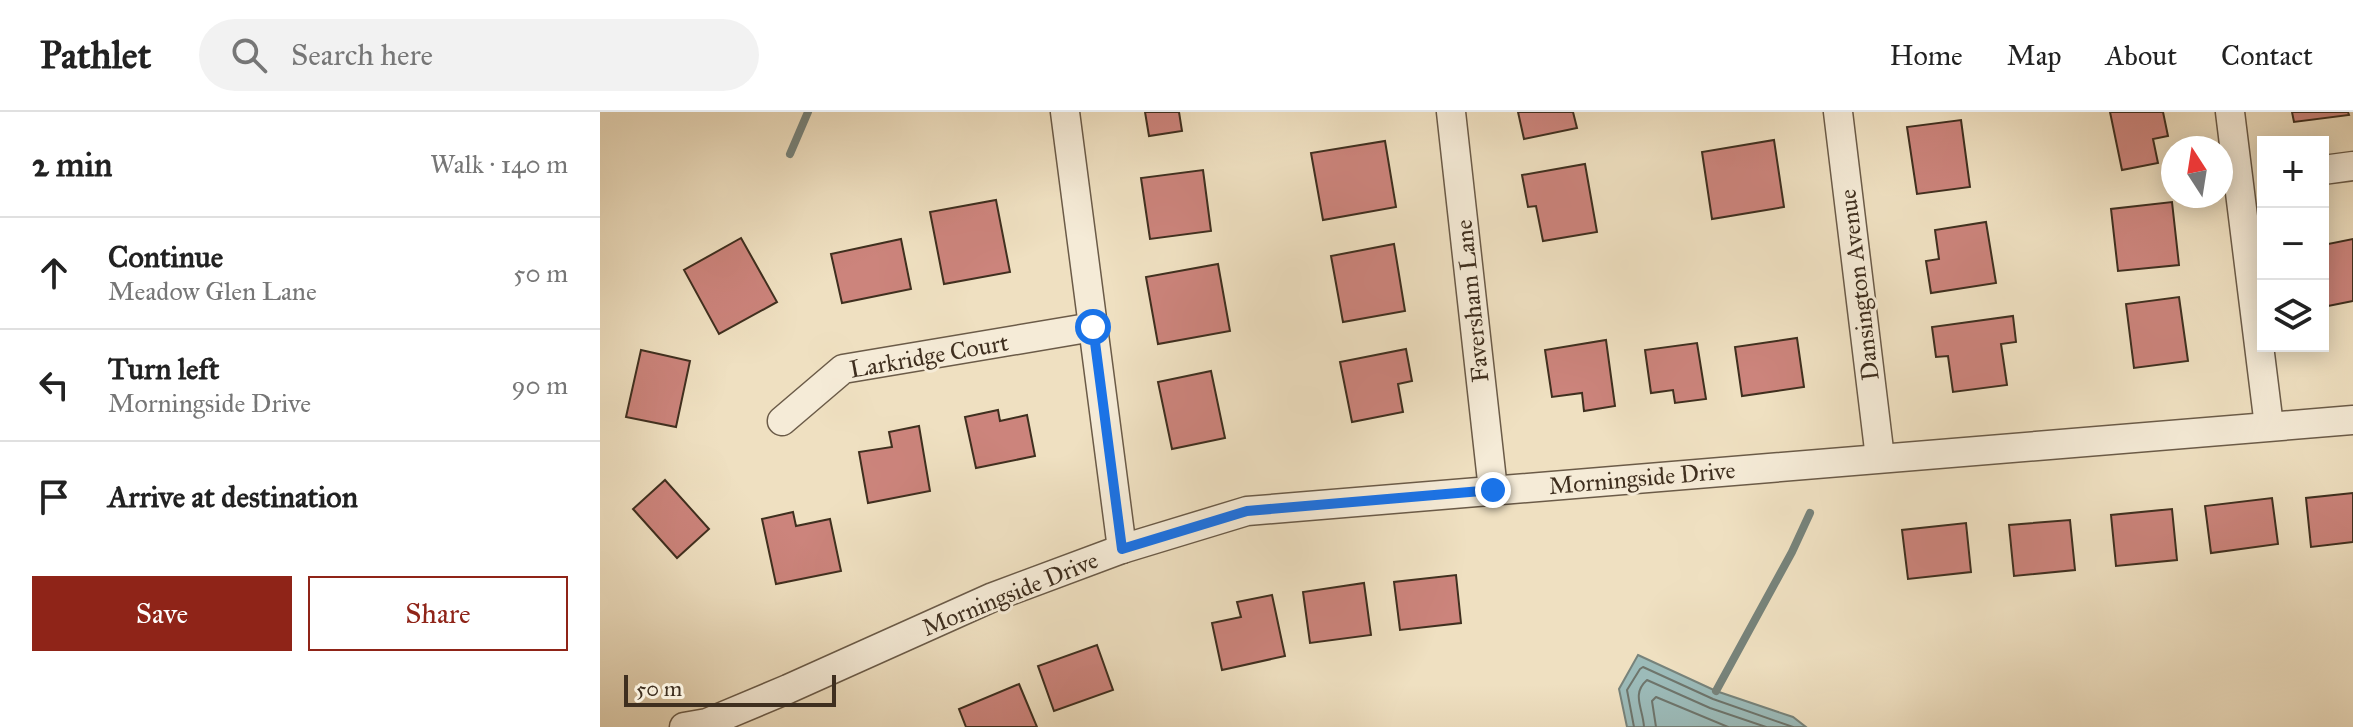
<!DOCTYPE html>
<meta charset="utf-8">
<style>
body{margin:0;font-family:"IM FELL Great Primer",serif;background:#f2f2f2;color:#222}
.controls{position:absolute;right:24px;top:24px;display:grid;overflow:hidden;border-radius:0px;box-shadow:0 4px 20px #0003}
.controls button{width:72px;height:72px;display:grid;place-items:center;padding:0;border:0;border-bottom:2px solid #e0e0e0;background:#fff;color:#222;font:40px sans-serif}
.compass{position:absolute;left:1561px;top:24px;width:72px;height:72px;border-radius:50%;background:#fff;box-shadow:0 4px 20px #0003;rotate:348deg}
.scale{position:absolute;left:24px;bottom:20px;width:212px;box-sizing:border-box;padding-left:8px;border:4px solid #3f2f1f;border-top:0;font-size:22px;line-height:28px;white-space:nowrap;color:#3f2f1f;-webkit-text-stroke:6px #f5ebd7;paint-order:stroke}
.stop{position:absolute;width:24px;height:24px;margin:-18px;border:6px solid #1a73e8;border-radius:50%;background:#fff}
.stop.end{background:#1a73e8;border-color:#fff;box-shadow:0 2px 8px #0008}
.list{margin:0;padding:0;list-style:none}
h2{display:flex;justify-content:space-between;align-items:center;height:104px;margin:0;padding:0 32px;font-size:34px}
h2 small{font-size:26px;font-weight:400;color:#767676}
.list li{display:grid;grid-template-columns:52px 1fr auto;gap:24px;align-items:center;box-sizing:border-box;height:112px;padding:0 32px;border-top:2px solid #e0e0e0}
.list b{display:block;font-size:30px;white-space:nowrap}
.list p{margin:0;font-size:26px;white-space:nowrap;color:#767676}
.list em{font-size:26px;font-style:normal;color:#767676}
.actions{display:flex;gap:16px;padding:24px 32px}
.actions a{flex:1;padding:18px 0;border:2px solid #8f2418;border-radius:0px;text-align:center;font-size:28px;color:#8f2418}
.actions .main{background:#8f2418;color:#fff}
.icon{flex:none;width:44px;height:44px;fill:none;stroke:currentColor;stroke-width:2;stroke-linecap:round;stroke-linejoin:round}
.map{position:relative;flex:none;width:1753px;height:615px;overflow:hidden}
header{display:flex;align-items:center;gap:48px;box-sizing:border-box;height:112px;padding:0 40px;background:#fff;border-bottom:2px solid #e0e0e0}
header strong{font-size:38px}
nav{display:flex;gap:44px;margin-inline-start:auto;font-size:28px}
.search{width:560px;height:72px;background:#f2f2f2;display:flex;align-items:center;gap:20px;box-sizing:border-box;padding:0 28px;border-radius:44px;color:#767676;font-size:30px}
main{display:flex}
aside{flex:1;background:#fff}
.map>svg:first-child{display:block}
</style>
<header>
<strong>Pathlet</strong>
<div class="search"><svg class="icon" aria-label="search" viewBox="0 0 24 24"><circle cx="10" cy="10" r="6"/><path d="M15 15l6 6"/></svg>Search here</div>
<nav><a>Home</a><a>Map</a><a>About</a><a>Contact</a></nav>
</header>
<main>
<aside>
<h2>2 min<small>Walk · 140 m</small></h2>
<ul class="list">
<li><svg class="icon" aria-label="ahead" viewBox="0 0 24 24"><path d="M12 20V5M6 11l6-6 6 6"/></svg><div><b>Continue</b><p>Meadow Glen Lane</p></div><em>50 m</em></li>
<li><svg class="icon" aria-label="left" viewBox="0 0 24 24"><path d="M17 20v-9H6M10 6l-5 5 5 5"/></svg><div><b>Turn left</b><p>Morningside Drive</p></div><em>90 m</em></li>
<li><svg class="icon" aria-label="arrive" viewBox="0 0 24 24"><path d="M6 21V4h12l-3 4 3 4H6"/></svg><div><b>Arrive at destination</b></div></li>
</ul>
<div class="actions"><a class="main">Save</a><a>Share</a></div>
</aside>
<div class="map">
<svg width="1753" height="615" viewBox="0 0 1753 615">
<rect width="100%" height="100%" fill="#efe0c1"/>
<filter id="stains"><feTurbulence type="fractalNoise" baseFrequency=".0025" numOctaves="4"/><feColorMatrix values="0 0 0 0 .2 0 0 0 0 .09 0 0 0 0 .02 0 0 0 .5 -.17"/></filter>
<radialGradient id="worn" r=".72"><stop offset=".6" stop-color="#630" stop-opacity="0"/><stop offset="1" stop-color="#630" stop-opacity=".3"/></radialGradient>
<!-- water -->
<path fill="#9cbbb9" stroke="#77837b" stroke-width="2" d="M1038 543 1116 579 1193 605 1206 615H1027L1019 577Z"/>
<g fill="none" stroke-linecap="round" stroke-linejoin="round">
<!-- shore -->
<g stroke="#6e756c" stroke-width="2">
<path d="M1034 615 1027 578 1040 557 1043 555 1113 587 1193 615"/>
<path d="M1044 615C1043 596 1031 582 1047 568L1110 596 1166 615"/>
<path d="M1056 615 1052 589 1056 585 1128 615"/>
</g>
<!-- stream -->
<g stroke="#77837b" stroke-width="8">
<path d="M190 42 208 0"/>
<path d="M1116 579 1192 440 1210 401"/>
</g>
</g>
<!-- building -->
<g fill="#cc847c" stroke="#3f2f1f" stroke-width="2">
<path d="M545 0H579L582 19 549 24Z"/>
<path d="M918 0H973L977 16 924 27Z"/>
<path d="M1510 0H1563L1568 24 1553 27 1558 51 1522 58Z"/>
<path d="M1692 0H1748L1749 3 1694 10Z"/>
<path d="M1361 8 1370 75 1317 82 1307 15Z"/>
<path d="M1174 28 1184 95 1112 107 1102 40Z"/>
<path d="M785 29 796 95 723 108 711 41Z"/>
<path d="M985 52 997 120 943 129 936 94 928 95 922 63Z"/>
<path d="M603 58 611 119 550 127 541 66Z"/>
<path d="M396 88 410 160 344 172 330 100Z"/>
<path d="M1572 90 1579 153 1518 159 1511 97Z"/>
<path d="M1386 110 1396 171 1331 181 1326 149 1339 147 1335 118Z"/>
<path d="M141 126 177 190 119 222 84 158Z"/>
<path d="M301 127 311 177 242 191 231 142Z"/>
<path d="M1753 127V189L1723 195V133Z"/>
<path d="M794 132 805 199 743 210 731 144Z"/>
<path d="M618 152 630 219 558 232 546 165Z"/>
<path d="M1579 185 1588 249 1534 256 1526 192Z"/>
<path d="M1413 204 1416 230 1401 232 1407 273 1353 280 1348 244 1336 245 1332 215Z"/>
<path d="M1197 226 1204 275 1142 284 1135 235Z"/>
<path d="M1006 228 1015 294 984 299 982 281 952 285 945 238Z"/>
<path d="M1097 231 1106 287 1075 291 1073 278 1051 281 1045 238Z"/>
<path d="M806 237 812 269 798 272 803 300 752 310 740 250Z"/>
<path d="M41 238 90 249 76 315 26 305Z"/>
<path d="M611 259 625 326 572 337 558 270Z"/>
<path d="M398 298 400 309 427 303 435 344 376 356 365 305Z"/>
<path d="M319 314 330 379 268 391 259 340 292 335 289 320Z"/>
<path d="M65 368 109 417 77 446 33 397Z"/>
<path d="M1753 381V430L1711 435 1706 386Z"/>
<path d="M1672 386 1678 432 1611 441 1605 394Z"/>
<path d="M1572 397 1577 448 1516 454 1511 403Z"/>
<path d="M193 400 196 414 230 407 241 459 176 472 162 407Z"/>
<path d="M1470 408 1475 458 1414 464 1409 413Z"/>
<path d="M1366 411 1371 460 1308 467 1302 418Z"/>
<path d="M856 463 861 511 800 518 794 470Z"/>
<path d="M764 471 771 523 710 531 703 480Z"/>
<path d="M672 483 685 544 622 558 612 511 641 505 637 490Z"/>
<path d="M497 533 513 578 454 599 438 554Z"/>
<path d="M419 572 437 615H366L359 597Z"/>
</g>
<g fill="none" stroke-linecap="round" stroke-linejoin="round">
<defs>
<g id="street">
<path d="M465 0 522 437"/>
<path d="M851 0 893 378"/>
<path d="M1238 0 1280 346"/>
<path d="M1630 0 1669 314"/>
<path d="M1723 58 1753 54"/>
<path d="M182 309 243 257 493 215"/>
<path d="M84 615 107 611 188 577 393 485 522 437 647 399 1753 308"/>
</g>
</defs>
<!-- street casing -->
<use href="#street" stroke="#6b5b48" stroke-width="31"/>
<!-- street -->
<use href="#street" stroke="#f5ebd7" stroke-width="28"/>
</g>
<g fill="none" stroke-linecap="round" stroke-linejoin="round">
<!-- route -->
<path stroke="#1a73e8" stroke-width="10" d="M493 215 522 437 647 399 893 378"/>
</g>
<g text-anchor="middle" dominant-baseline="central" stroke-width="6" stroke-linejoin="round" paint-order="stroke">
<!-- street labels -->
<g font-size="24" fill="#3f2f1f" stroke="#f5ebd7">
<text transform="translate(1259 173) rotate(-97)">Dansington Avenue</text>
<text transform="translate(872 189) rotate(-96)">Faversham Lane</text>
<text transform="translate(329 244) rotate(-10)">Larkridge Court</text>
<text transform="translate(1042 366) rotate(-5)">Morningside Drive</text>
<text transform="translate(410 482) rotate(-22)">Morningside Drive</text>
</g>
</g>
<rect width="100%" height="100%" filter="url(#stains)"/>
<rect width="100%" height="100%" fill="url(#worn)"/>
</svg>
<div class="controls">
<button>+</button>
<button>−</button>
<button><svg class="icon" aria-label="layers" viewBox="0 0 24 24"><path d="M12 4l9 5-9 5-9-5zM3 14l9 5 9-5"/></svg></button>
</div>
<svg class="compass" viewBox="-18 -18 36 36"><path d="M0-13l5 13h-10z" fill="#e53935"/><path d="M0 13l5-13h-10z" fill="#767676"/></svg>
<div class="scale">50 m</div>
<div class="stop" style="left:493px;top:215px"></div>
<div class="stop end" style="left:893px;top:378px"></div>
</div>
</main>
